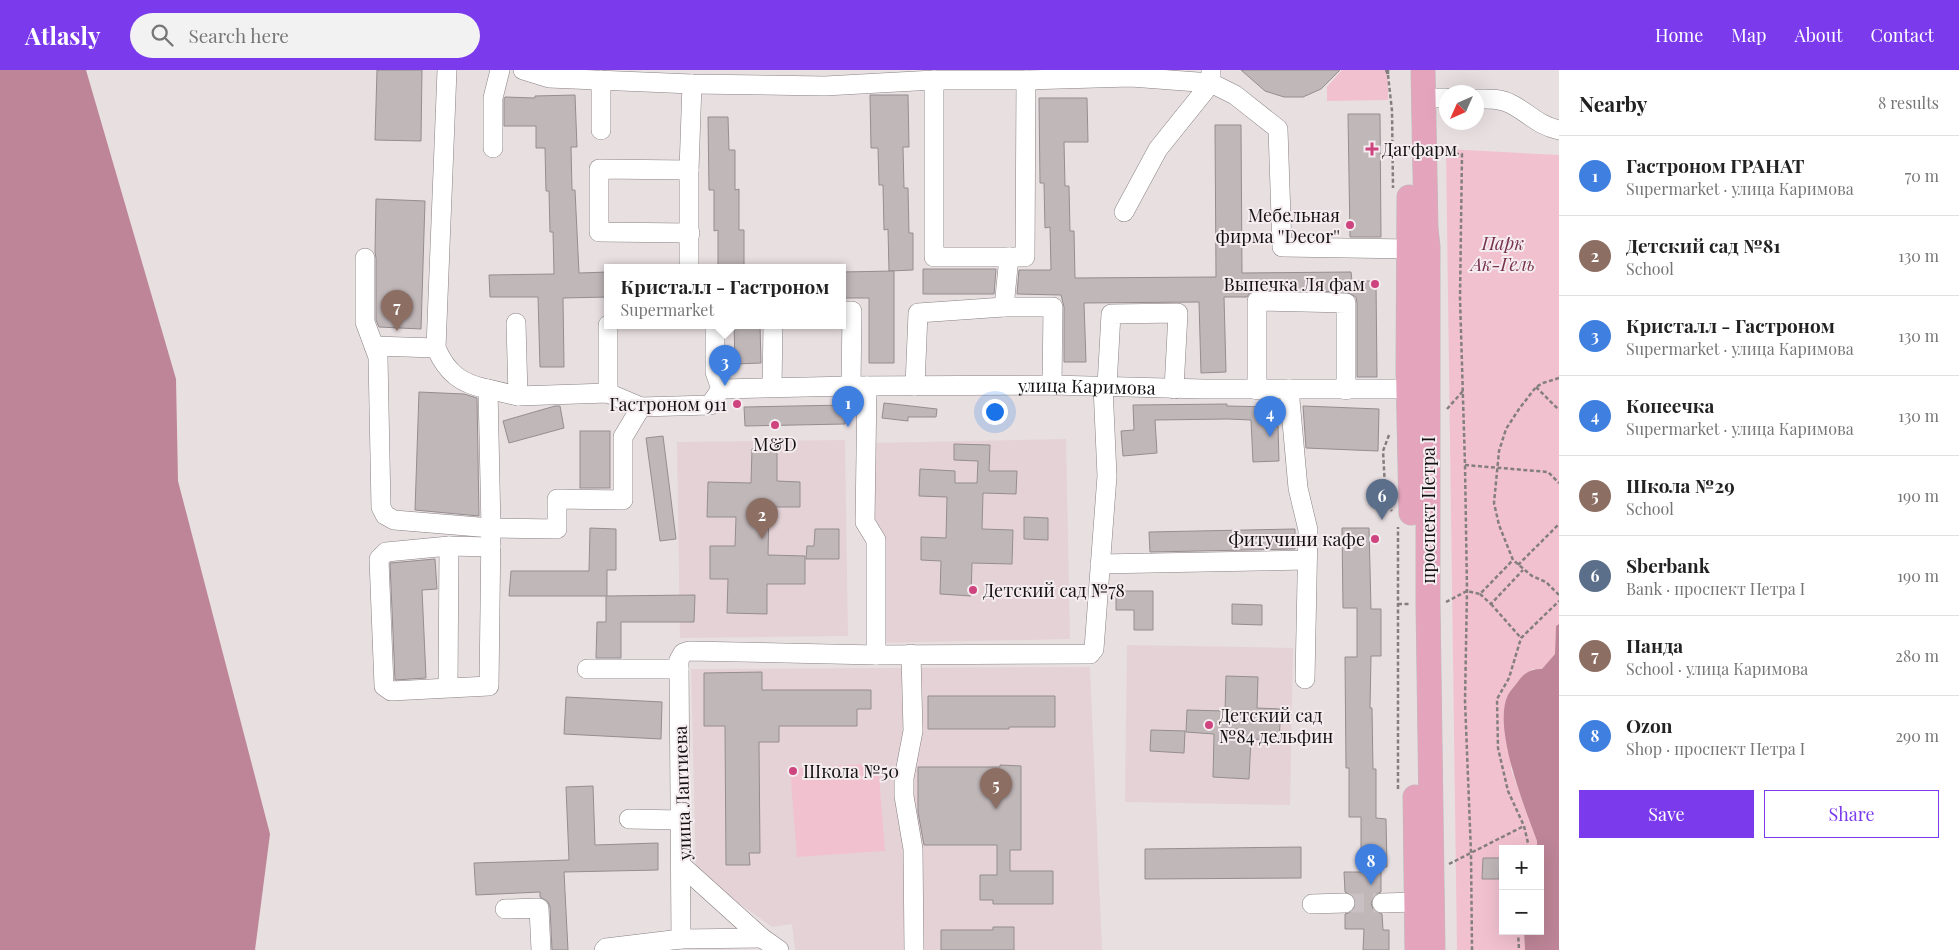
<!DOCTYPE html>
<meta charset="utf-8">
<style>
body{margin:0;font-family:"Playfair Display",serif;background:#f2f2f2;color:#222}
.controls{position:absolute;right:15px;bottom:15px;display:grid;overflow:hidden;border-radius:0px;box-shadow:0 5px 20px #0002}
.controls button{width:45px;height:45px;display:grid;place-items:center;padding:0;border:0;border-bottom:1px solid #e0e0e0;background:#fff;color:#222;font:25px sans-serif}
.compass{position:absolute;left:1439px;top:15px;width:45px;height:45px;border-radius:50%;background:#fff;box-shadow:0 5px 20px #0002;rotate:225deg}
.you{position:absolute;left:994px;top:341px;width:18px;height:18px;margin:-12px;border:4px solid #fff;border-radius:50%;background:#1a73e8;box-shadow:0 0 0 8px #1a73e833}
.badge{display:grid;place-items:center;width:32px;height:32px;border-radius:50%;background:#7c3aed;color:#fff;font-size:16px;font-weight:700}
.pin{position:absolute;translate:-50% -41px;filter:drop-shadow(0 1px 2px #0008)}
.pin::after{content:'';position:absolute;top:26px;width:18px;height:15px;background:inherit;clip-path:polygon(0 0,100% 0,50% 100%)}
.popup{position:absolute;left:604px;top:194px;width:242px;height:65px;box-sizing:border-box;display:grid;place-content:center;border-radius:0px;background:#fff;filter:drop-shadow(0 1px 4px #0005);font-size:16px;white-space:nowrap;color:#767676}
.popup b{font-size:19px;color:#222}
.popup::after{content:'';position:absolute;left:50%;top:100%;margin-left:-10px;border:10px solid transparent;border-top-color:#fff}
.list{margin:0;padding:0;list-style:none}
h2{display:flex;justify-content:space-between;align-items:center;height:65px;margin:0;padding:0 20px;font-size:21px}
h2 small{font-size:16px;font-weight:400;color:#767676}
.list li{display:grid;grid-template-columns:32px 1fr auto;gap:15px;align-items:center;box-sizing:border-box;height:80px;padding:0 20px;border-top:1px solid #e0e0e0}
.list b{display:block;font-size:19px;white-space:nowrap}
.list p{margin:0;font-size:16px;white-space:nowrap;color:#767676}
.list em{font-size:16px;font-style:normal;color:#767676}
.actions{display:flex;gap:10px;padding:15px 20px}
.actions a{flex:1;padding:11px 0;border:1px solid #7c3aed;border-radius:0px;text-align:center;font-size:18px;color:#7c3aed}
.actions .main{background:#7c3aed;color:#fff}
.icon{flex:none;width:28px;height:28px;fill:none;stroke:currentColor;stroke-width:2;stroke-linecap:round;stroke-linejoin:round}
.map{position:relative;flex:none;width:1559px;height:880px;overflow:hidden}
header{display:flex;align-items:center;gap:30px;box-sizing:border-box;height:70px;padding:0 25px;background:#7c3aed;color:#fff}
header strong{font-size:24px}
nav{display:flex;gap:28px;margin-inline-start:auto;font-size:18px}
.search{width:350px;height:45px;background:#f2f2f2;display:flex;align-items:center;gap:12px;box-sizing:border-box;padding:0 18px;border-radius:28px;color:#767676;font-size:19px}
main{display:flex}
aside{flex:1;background:#fff}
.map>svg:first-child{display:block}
</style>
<header>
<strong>Atlasly</strong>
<div class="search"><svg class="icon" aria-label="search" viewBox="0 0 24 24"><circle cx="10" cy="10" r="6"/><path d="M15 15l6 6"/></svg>Search here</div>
<nav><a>Home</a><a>Map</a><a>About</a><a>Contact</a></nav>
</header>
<main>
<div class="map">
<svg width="1559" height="880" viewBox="0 0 1559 880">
<rect width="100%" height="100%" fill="#e8dfe1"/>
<!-- built -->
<g fill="#e4d2d7">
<path d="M1066 369 1070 569 878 573 873 373Z"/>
<path d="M845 370 848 566 680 568 677 372Z"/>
<path d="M1127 575 1293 578 1290 735 1125 732Z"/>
<path d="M1090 597 1102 880H795L792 854 772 857 696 802 691 599Z"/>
</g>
<!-- green -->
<g fill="#f2c1d0">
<path d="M1342 0H1388V30L1327 31V17Z"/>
<path d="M1446 79 1559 85V554L1556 556 1555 584 1542 599H1532L1511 699 1537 771V779H1503V861H1524L1525 880H1457Z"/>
<path d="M878 693 885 781 797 787 790 699Z"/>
</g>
<!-- water -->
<g fill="#bd8597">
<path d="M0 0H86L176 309 178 411 270 764 255 880H0Z"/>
<path d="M1559 554V880H1525L1524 861H1540V779H1537V771C1525 738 1492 657 1508 625 1510 621 1514 617 1517 613 1524 603 1530 599 1542 599L1555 584 1556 556Z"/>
</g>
<!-- building -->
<g fill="#c0b7b9" stroke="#958d8f">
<path d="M377 0H422L421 71 375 70Z"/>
<path d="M1241 0H1340L1321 19 1303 27H1284L1265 21Z"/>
<path d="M575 25 577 77H571L572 120H575L579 203 608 202V227L563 228 564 297H540L538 227H490L489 205 554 204 553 162H550L549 121H546L545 78H536V56H504V29L505 27 535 28V26Z"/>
<path d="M870 25H908L909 77H903L904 118H908L909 163H913V200L889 201 888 159 884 160 883 115H879L878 78H871Z"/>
<path d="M1039 28H1087L1088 72H1064L1065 116H1069L1070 161H1074L1075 208 1216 207 1215 55H1241L1242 203 1351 202 1352 211H1376L1377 307H1357V233L1356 227 1346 222 1257 220 1251 221 1247 227H1224L1226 302 1201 303 1199 232 1084 233 1086 292H1064V237L1061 225 1017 224 1019 200H1051L1050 157 1045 158 1044 113H1040Z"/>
<path d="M1348 44H1380L1381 167H1350Z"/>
<path d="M708 47H728L729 80H735V120L739 119V160H744V197H718V160L714 161V120H709Z"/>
<path d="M376 129 425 131 421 259 379 257 376 250V188L375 182Z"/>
<path d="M923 199H996L994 224H923Z"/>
<path d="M894 201V293H869V228H842V202Z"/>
<path d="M734 255H760L761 293 735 294Z"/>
<path d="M419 322 464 324 477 328 479 446 415 440Z"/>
<path d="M884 333 937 339 936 347H908V351L882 348Z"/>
<path d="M1227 334V336L1273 337V356H1278L1279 391 1253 392 1251 350 1228 349 1155 350 1157 383 1123 386 1121 361 1134 360 1133 335Z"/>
<path d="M845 335V354L745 356 744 337Z"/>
<path d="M555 336H560L564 358 509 373 503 351Z"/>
<path d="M1303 336 1379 339 1378 381 1306 378Z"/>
<rect x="580" y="361" width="30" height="57"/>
<path d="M663 366 676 469 660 471 646 368Z"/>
<path d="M954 374 990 375 989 401H1017L1016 424 983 423 982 459 1013 460 1012 494 972 493 971 526 940 524 941 491 921 490V467L946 468 947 427 919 426 920 399 955 401V413H977L978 391 954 390Z"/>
<path d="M752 379 777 380V411L800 412V437H769L768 485 805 486V514H767V544L727 543 728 509H710V476H735L736 447H707L708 412 751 413Z"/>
<path d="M1024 447 1048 448V470L1024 469Z"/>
<path d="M590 458 616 459V500H607V526L695 525 694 552H621V588H596L597 552H606V526H509L511 501H589Z"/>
<path d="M1342 458H1369L1371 539H1381V586H1371L1370 638H1372L1373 699H1376V748L1386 749 1387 797H1381V822L1376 824 1371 833 1373 839 1382 844 1383 860H1389V880H1363L1364 859H1345V844L1351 842 1356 833 1354 827 1345 822 1344 802H1361V747H1349V698H1346L1345 587H1357V538H1343Z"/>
<path d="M815 459H839V489H806L807 476H814Z"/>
<path d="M1295 459V479L1150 482 1149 462Z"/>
<path d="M435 489 437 519 422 520 426 608 395 610 390 493Z"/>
<path d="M1116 521H1153V560H1134V540H1116Z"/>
<path d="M1232 534 1262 535V555L1232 554Z"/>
<path d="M762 602V620H871V639H857V656H779V672H759L760 783H749L750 795H726L725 656H704V603Z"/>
<path d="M1226 606 1258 607 1257 638 1281 639 1279 670 1251 669 1249 709 1213 707 1214 664 1186 662 1187 640 1225 641Z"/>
<path d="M928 626H1055V657H1009V659H928Z"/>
<path d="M566 627 662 632 661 669 564 664Z"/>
<path d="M1151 660 1185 661 1184 683 1150 681Z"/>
<path d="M1000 695 1021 696V780H1010V801H1053V834H993V830H980V805H997V775H924L918 742V697H1000Z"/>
<path d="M593 716 595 775 658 773V800L564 802 568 880H552L550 837 548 832 540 827V822L476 825 474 793 569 790 566 717Z"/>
<path d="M1301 777V808L1145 809V779Z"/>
<path d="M1483 788H1500L1499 809H1482Z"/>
<path d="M993 857H1014V880H941V860H993Z"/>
</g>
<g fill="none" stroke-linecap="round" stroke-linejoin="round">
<!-- minor-tunnel -->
<path stroke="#c8c0c2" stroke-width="19" stroke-dasharray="19 9" stroke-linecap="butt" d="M1345 833H1382"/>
<defs>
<g id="minor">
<path d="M447 0 436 278C447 303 461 314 488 319L491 458 489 616 391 621 384 616 379 489 386 482 449 476"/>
<path d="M523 0 549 8 692 14 825 16 934 10H1026L1131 7 1211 13 1235 25 1278 59 1282 177 1410 179"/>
<path d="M601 10V60"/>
<path d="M934 10V187H1025L1026 10"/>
<path d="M1424 28H1446"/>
<path d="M1476 29C1488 29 1500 28 1511 34 1529 43 1537 55 1559 60"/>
<path d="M493 78V28L500 0"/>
<path d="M689 100 599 99V162L690 163"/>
<path d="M1124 142 1158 79 1211 13V0"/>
<path d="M365 188V252L378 287 381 437 385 445 394 450 491 458 557 459V429L623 430V367L641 337"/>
<path d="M689 197V100L692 14"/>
<path d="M1004 237 1009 187"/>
<path d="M842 241H852L851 316"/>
<path d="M516 253 518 326"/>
<path d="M608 255V323"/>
<path d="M715 255V302L721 319"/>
<path d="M374 276 436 278"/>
<path d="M867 316 865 452 876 470V585"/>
<path d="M915 316 918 243 1004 237H1053L1052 315"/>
<path d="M1107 316 1111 244 1178 243 1174 319"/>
<path d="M772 317 773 255"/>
<path id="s1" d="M488 319 518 326 608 323 641 337 710 335 721 319 851 316 1052 315 1203 319H1421"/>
<path d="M1289 319 1298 418 1308 460 1305 609"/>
<path d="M1257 320V231L1346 233V320"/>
<path d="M1100 494 1307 490"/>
<path d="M911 584 913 661 904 708V726L913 779 914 880"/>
<path d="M587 599H679"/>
<path d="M448 617 449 476 491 477"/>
<path d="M629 749 681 750"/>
<path d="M681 795 762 868 779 880"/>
<path d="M1382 833 1416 832"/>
<path d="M1312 834 1345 833"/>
<path d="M505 839 539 838 541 880"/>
<path d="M762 868 681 869 679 590 683 583 689 581 876 585 1090 584 1094 579 1107 406 1103 316"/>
<path d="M604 880 606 878 681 869"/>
</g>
<g id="major">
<path d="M1423 0 1426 158 1428 177V533L1433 880"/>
<path d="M1409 127 1408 300 1411 443"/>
<path d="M1415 727 1417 880"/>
</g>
</defs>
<!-- minor casing -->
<use href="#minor" stroke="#888082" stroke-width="20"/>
<!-- major casing -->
<use href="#major" stroke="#bdbcbd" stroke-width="25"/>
<!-- path -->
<g stroke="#847e7f" stroke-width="2.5" stroke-dasharray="4 2.5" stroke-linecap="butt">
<path d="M1386 0 1388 5V0"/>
<path d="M1388 5 1392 41 1393 118"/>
<path d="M1442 84H1462L1460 228 1465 395 1467 521 1465 631 1471 783 1472 880"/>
<path d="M1559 308 1543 313 1536 317 1519 339 1506 359 1499 381 1494 433 1499 455 1513 490 1532 506 1546 512 1559 525"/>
<path d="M1536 317 1559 340"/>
<path d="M1447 339 1463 321"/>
<path d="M1389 365 1383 381 1386 434 1392 441"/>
<path d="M1465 395 1548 402 1559 413"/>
<path d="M1518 495 1559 454"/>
<path d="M1480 524 1491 534 1523 500"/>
<path d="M1446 532 1467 521 1480 524 1513 490"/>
<path d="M1398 534H1409"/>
<path d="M1491 534 1521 568"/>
<path d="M1398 719V457"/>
<path d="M1527 779 1528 773 1524 756 1508 721 1498 678 1497 629 1509 608 1521 568 1559 531"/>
<path d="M1449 794 1524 756"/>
<path d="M1518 861 1519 880"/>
</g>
<!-- minor -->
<use href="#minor" stroke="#fff" stroke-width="19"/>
<!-- major -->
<use href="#major" stroke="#e4a5bc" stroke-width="24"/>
</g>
<!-- markers -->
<g fill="#cd447e" stroke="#f5ecef" stroke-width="2">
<path d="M1369.5 71.5h5v5h5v5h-5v5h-5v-5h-5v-5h5z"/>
<circle cx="1350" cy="155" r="5"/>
<circle cx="1375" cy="214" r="5"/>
<circle cx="737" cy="334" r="5"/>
<circle cx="775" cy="355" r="5"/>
<circle cx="1375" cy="469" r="5"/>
<circle cx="973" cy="520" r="5"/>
<circle cx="1209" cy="655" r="5"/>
<circle cx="793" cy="701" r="5"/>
</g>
<g text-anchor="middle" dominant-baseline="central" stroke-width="4" stroke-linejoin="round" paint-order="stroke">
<!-- poi labels -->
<g font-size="18" fill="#141112" stroke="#f5ecef" text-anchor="start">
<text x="1382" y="79">Дагфарм</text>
<text x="1340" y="145" text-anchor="end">Мебельная<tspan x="1340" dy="21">фирма ''Decor''</tspan></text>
<text x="1365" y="214" text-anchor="end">Выпечка Ля фам</text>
<text x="727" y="334" text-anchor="end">Гастроном 911</text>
<text x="775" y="374" text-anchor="middle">M&amp;D</text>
<text x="1365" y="469" text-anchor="end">Фитучини кафе</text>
<text x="983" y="520">Детский сад №78</text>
<text x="1219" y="645">Детский сад<tspan x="1219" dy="21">№84 дельфин</tspan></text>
<text x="803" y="701">Школа №50</text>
</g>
<!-- park labels -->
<g font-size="18" font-style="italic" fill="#78324d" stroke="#f5ecef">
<text x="1503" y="173">Парк<tspan x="1503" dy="21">Ак-Гель</tspan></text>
</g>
<!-- street labels -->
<g font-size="18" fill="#141112" stroke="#f5ecef">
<text stroke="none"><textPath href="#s1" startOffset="611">улица Каримова</textPath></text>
<text transform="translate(1428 440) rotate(-90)">проспект Петра I</text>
<text transform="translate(682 723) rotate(-92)">улица Лаптиева</text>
</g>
</g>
</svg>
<div class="controls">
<button>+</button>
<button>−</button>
</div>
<svg class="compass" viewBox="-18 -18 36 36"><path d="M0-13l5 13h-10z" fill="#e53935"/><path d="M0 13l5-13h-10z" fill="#767676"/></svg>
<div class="you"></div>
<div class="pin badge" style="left:848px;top:357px;background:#3f7fe0">1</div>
<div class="pin badge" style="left:762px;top:469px;background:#8d6e63">2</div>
<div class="pin badge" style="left:725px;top:316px;background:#3f7fe0">3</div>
<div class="popup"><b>Кристалл - Гастроном</b>Supermarket</div>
<div class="pin badge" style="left:1270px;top:367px;background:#3f7fe0">4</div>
<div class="pin badge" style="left:996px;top:739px;background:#8d6e63">5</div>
<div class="pin badge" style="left:1382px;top:450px;background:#5c6f8a">6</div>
<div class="pin badge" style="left:397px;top:261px;background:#8d6e63">7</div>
<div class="pin badge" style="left:1371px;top:815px;background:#3f7fe0">8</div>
</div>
<aside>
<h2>Nearby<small>8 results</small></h2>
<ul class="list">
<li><span class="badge" style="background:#3f7fe0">1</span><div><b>Гастроном ГРАНАТ</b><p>Supermarket · улица Каримова</p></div><em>70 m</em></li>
<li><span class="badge" style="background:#8d6e63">2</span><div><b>Детский сад №81</b><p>School</p></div><em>130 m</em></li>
<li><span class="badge" style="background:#3f7fe0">3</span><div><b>Кристалл - Гастроном</b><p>Supermarket · улица Каримова</p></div><em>130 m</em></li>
<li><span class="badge" style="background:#3f7fe0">4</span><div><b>Копеечка</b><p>Supermarket · улица Каримова</p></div><em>130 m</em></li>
<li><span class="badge" style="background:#8d6e63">5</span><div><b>Школа №29</b><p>School</p></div><em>190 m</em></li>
<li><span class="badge" style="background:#5c6f8a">6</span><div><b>Sberbank</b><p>Bank · проспект Петра I</p></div><em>190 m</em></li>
<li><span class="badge" style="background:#8d6e63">7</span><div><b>Панда</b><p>School · улица Каримова</p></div><em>280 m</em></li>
<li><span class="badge" style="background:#3f7fe0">8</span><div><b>Ozon</b><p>Shop · проспект Петра I</p></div><em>290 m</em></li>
</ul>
<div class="actions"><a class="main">Save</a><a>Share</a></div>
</aside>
</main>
